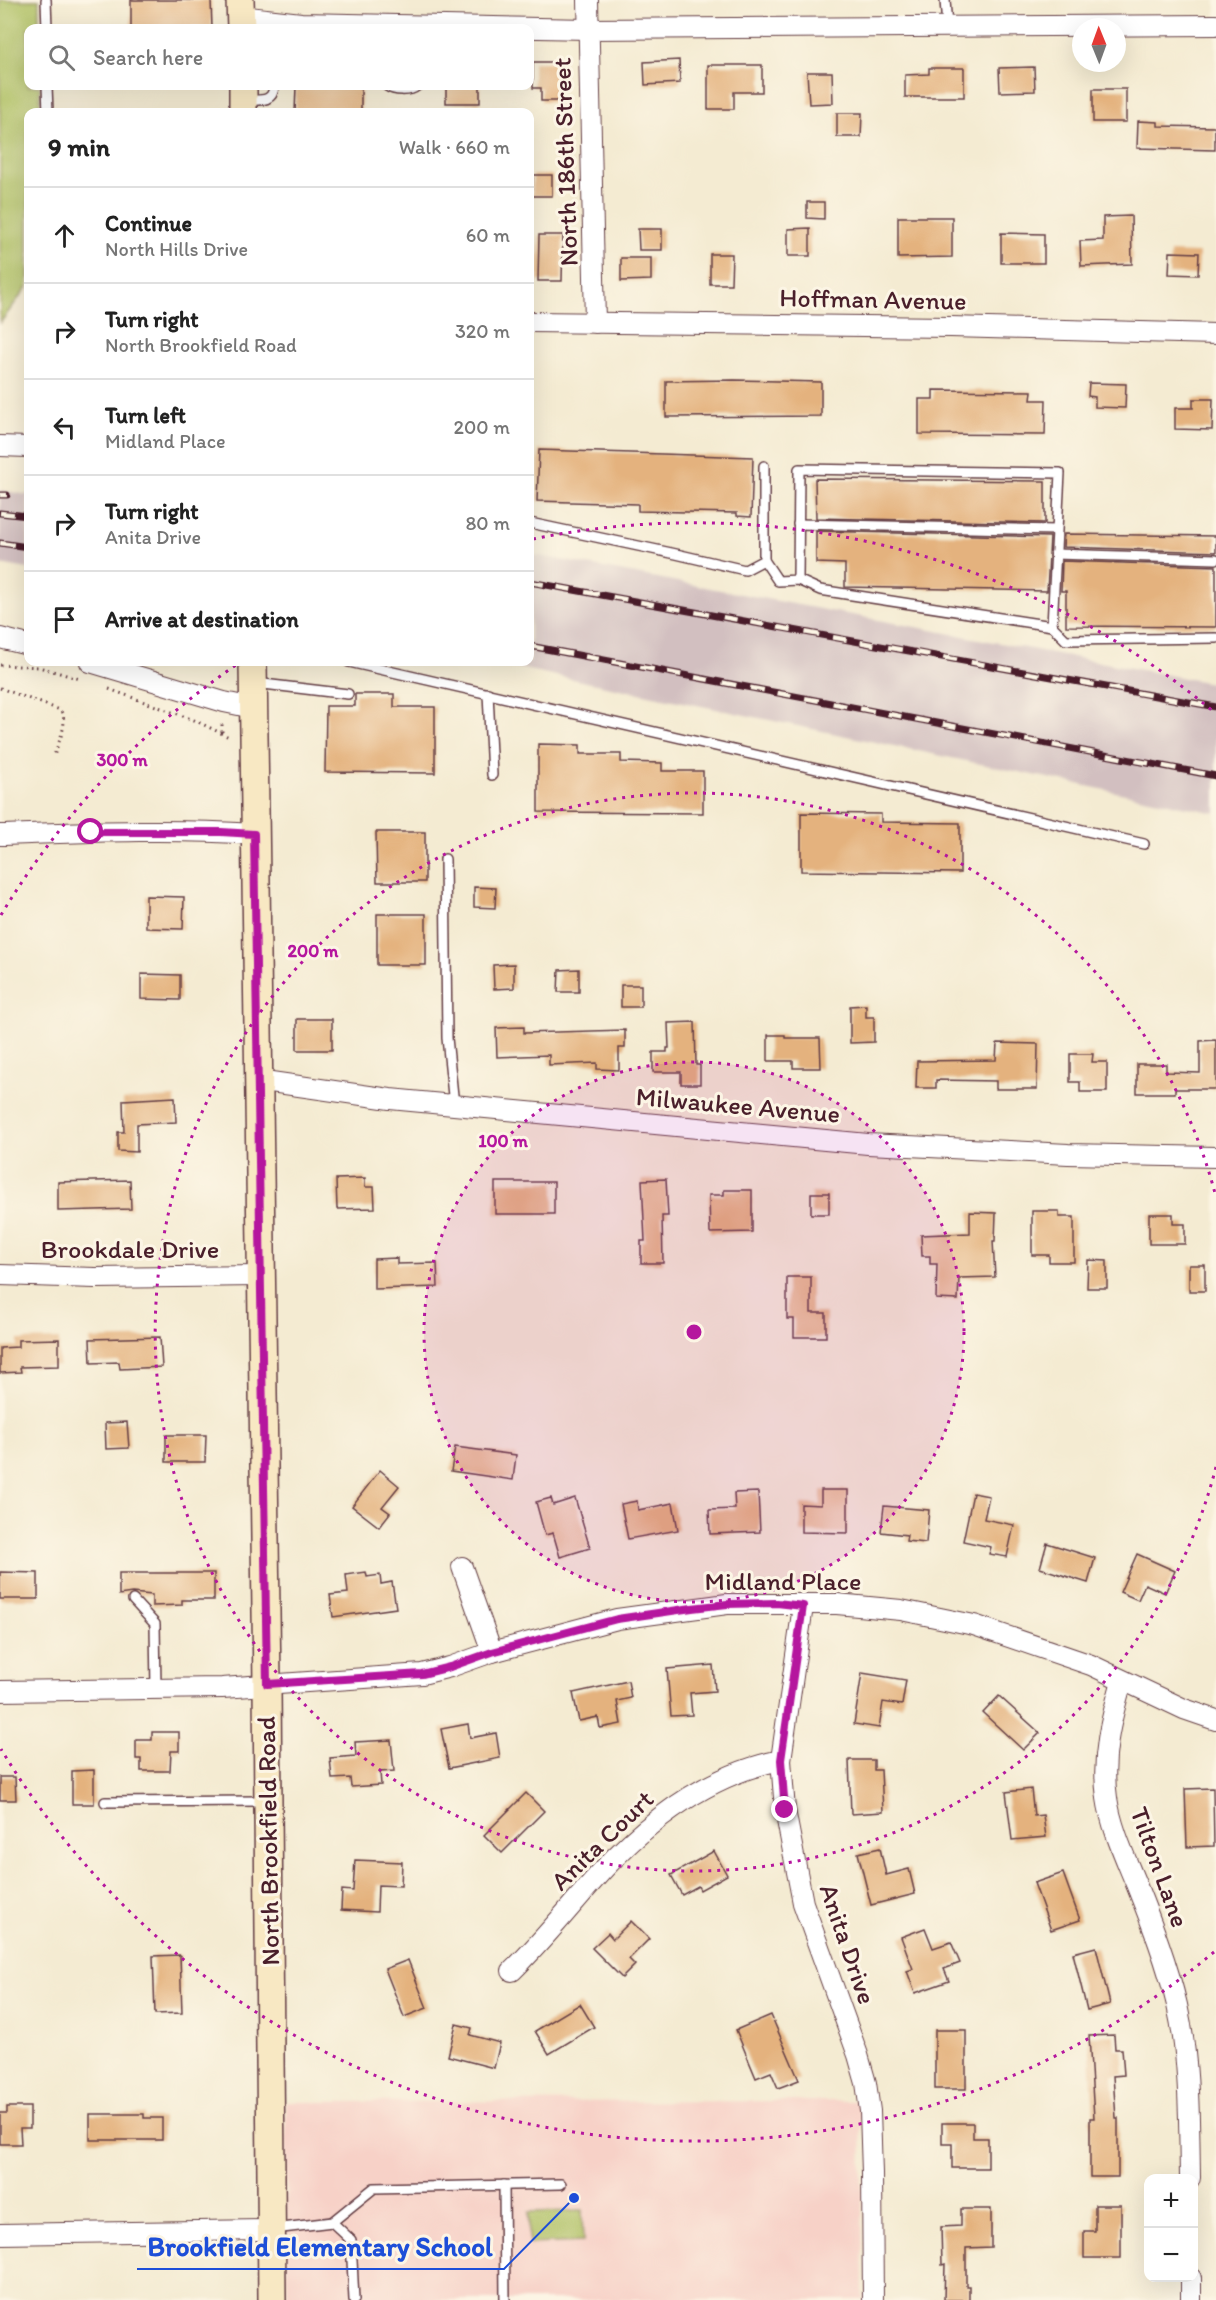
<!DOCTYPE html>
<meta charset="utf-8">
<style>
body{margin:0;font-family:Itim,sans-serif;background:#f2f2f2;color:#222}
.controls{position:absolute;right:18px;bottom:18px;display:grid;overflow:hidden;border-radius:12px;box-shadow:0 6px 24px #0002}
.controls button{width:54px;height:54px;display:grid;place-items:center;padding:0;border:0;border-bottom:2px solid #e0e0e0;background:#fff;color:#222;font:30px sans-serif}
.compass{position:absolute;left:1072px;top:18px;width:54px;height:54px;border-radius:50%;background:#fff;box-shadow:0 6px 24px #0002;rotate:359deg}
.stop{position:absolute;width:18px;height:18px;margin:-14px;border:4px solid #b5179e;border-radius:50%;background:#fff}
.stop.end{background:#b5179e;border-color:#fff;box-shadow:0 2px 6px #0008}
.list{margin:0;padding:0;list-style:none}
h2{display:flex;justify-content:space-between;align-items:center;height:78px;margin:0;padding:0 24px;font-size:26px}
h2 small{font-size:20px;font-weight:400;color:#767676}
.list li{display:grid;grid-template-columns:39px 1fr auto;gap:18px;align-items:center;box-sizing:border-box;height:96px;padding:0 24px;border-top:2px solid #e0e0e0}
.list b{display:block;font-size:22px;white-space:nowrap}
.list p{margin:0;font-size:20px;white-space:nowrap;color:#767676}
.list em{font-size:20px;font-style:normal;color:#767676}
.icon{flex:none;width:33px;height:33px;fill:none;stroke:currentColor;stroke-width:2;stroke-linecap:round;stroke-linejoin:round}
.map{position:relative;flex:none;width:1216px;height:2300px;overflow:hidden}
.search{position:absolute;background:#fff;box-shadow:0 6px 24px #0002;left:24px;top:24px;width:510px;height:66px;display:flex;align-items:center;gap:15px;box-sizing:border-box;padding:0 21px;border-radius:12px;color:#767676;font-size:22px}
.panel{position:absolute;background:#fff;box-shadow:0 6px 24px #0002;left:24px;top:108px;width:510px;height:558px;border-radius:12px}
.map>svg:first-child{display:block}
</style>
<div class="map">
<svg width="1216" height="2300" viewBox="0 0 1216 2300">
<rect width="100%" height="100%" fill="#fcf5e5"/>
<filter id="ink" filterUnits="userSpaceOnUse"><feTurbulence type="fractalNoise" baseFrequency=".0167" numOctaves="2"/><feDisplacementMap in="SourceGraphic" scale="12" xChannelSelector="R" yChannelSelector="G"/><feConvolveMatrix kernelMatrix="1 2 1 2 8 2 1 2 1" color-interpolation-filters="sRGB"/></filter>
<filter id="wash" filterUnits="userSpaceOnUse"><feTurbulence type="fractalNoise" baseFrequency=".008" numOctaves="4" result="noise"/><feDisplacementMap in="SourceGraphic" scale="24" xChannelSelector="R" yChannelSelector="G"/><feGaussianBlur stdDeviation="1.35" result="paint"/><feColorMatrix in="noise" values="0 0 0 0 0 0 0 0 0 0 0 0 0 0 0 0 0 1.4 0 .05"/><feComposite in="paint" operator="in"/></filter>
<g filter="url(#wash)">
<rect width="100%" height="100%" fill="#f4ebd2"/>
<!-- built -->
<path fill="#f7d1c7" d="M861 2101 863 2300H287L286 2102Z"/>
<!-- industrial -->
<g fill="#d2bfc0">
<path d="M0 490 28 495V569L0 564Z"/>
<path d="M530 554 1216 684V813L490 662H530Z"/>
</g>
<!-- green -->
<g fill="#afc063" stroke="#7c7047" stroke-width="1.5">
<path d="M0 0H39V28H28V86H40V112H28V286L0 323Z"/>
<path d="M582 2211 583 2242 529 2244V2212Z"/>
</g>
<g id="blocks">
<!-- building -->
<g fill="#e4b27e">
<path d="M131 0H211L212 28H131Z"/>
<path d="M679 60 680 83 645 85 644 62Z"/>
<path d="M533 62H561L559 101H541V88H533Z"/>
<path d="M708 65H762V92H734V109H708Z"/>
<path d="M1034 67 1035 91 1000 92 999 68Z"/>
<path d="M929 68H964V97H905V75L929 74Z"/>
<path d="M807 72H832L833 103 809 104Z"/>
<path d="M296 86H361V112H295Z"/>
<rect x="446" y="86" width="34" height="17"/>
<rect x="1093" y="89" width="33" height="33"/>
<path d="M837 113H862L861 137H837Z"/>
<path d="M1138 121 1158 122V126L1215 127V150L1137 148Z"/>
<path d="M533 175H552V196H532Z"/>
<path d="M807 202H824V219L807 218Z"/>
<path d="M1131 216 1132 264 1081 266 1080 241 1103 240V217Z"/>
<path d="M898 217H952V257L898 258Z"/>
<path d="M810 228V256H788V229Z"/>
<path d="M638 229H662V250H639Z"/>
<path d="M1001 233 1044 234V263H1001Z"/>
<path d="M539 235H563L562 281H538Z"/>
<path d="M1170 252 1199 253 1198 275 1169 274Z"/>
<path d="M710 254H732L731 284H710Z"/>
<path d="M621 258H651V280L621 281Z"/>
<path d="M734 380 821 382V416L666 417V381Z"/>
<path d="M1089 383 1126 384 1125 408 1095 407V397L1088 396Z"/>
<path d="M933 390 1032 391 1031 400H1046L1045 435 919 434V399H933Z"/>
<path d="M1193 399H1213L1212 430 1175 429V408H1193Z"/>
<path d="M539 450 753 457 751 517 737 516V513L638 511V504L537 501Z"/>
<path d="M815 479 1045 481V523L816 518Z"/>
<path d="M816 531 1050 537 1047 591 845 587V564L816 563Z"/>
<path d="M1064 534 1216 536V552L1063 547Z"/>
<path d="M1062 561 1216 566V627L1066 626V591H1061Z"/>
<path d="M355 694H394V707H435V773L325 772 326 706H355Z"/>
<path d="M538 744 580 745V754H621V762L662 763V771H703V813L538 812Z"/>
<path d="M801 813 881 814V822L960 823V873L801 871Z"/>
<path d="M376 832H425V882H377Z"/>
<path d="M474 887 496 888 495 908 474 907Z"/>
<path d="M146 896 184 897 183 929 146 928Z"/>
<rect x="377" y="914" width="49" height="51"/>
<path d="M514 964V988L494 989 493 965Z"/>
<path d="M579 969V992H558L559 970Z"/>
<path d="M141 974 180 975V1000L141 999Z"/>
<rect x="621" y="985" width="20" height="22"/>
<path d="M866 1005V1017H874V1042L850 1043V1006Z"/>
<rect x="297" y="1019" width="35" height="31"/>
<path d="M695 1022 696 1065H700V1084H681V1072H653V1052H667V1048H669L668 1023Z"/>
<path d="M524 1027V1033L625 1030V1048H619V1070L597 1069V1063L549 1065V1055L497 1057 496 1028Z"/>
<path d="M768 1035H785V1038H820L821 1068H793V1061H768Z"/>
<path d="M1216 1040V1089H1175V1093H1137V1064H1166V1072L1200 1073V1041Z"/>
<path d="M997 1043 1038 1044 1037 1089H996V1081L936 1080V1088H916L917 1061 996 1060Z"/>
<path d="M1070 1054H1093L1092 1062H1107V1092H1080V1082H1070Z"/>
<path d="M175 1097 176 1122 137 1124V1152L118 1151V1132H124L123 1100Z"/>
<path d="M365 1178V1187H374L375 1208 337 1209 336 1179Z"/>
<path d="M666 1179 668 1216H662L663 1263H641V1241H645L642 1180Z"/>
<path d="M130 1180 131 1209 58 1211V1182Z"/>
<rect x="495" y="1182" width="59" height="32"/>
<path d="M724 1190H752V1232L710 1233 709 1195H724Z"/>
<rect x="811" y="1193" width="18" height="21"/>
<path d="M1032 1211H1059V1217H1074V1262H1049V1255H1032Z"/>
<path d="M970 1212 996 1213 995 1241H993L995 1277 959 1278 958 1300 936 1299 937 1264H930V1256H922L921 1235 970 1233Z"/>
<path d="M1149 1214H1173V1224H1185V1244H1149Z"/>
<path d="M397 1258V1264L437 1263 438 1287 374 1289V1259Z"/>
<path d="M1088 1260 1107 1261V1288H1087Z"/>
<rect x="1189" y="1265" width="16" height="26"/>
<path d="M787 1277H811V1313H826V1337H794V1319H787Z"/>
<path d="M160 1337 162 1367 120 1369 119 1362 91 1363 90 1339Z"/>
<path d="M59 1339V1366L20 1367 21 1372 0 1373V1348L18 1347V1340Z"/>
<path d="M127 1422 129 1448 106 1449 105 1423Z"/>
<path d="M166 1435H206L205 1462H166Z"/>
<path d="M455 1447 516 1455 513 1480 451 1471Z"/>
<path d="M380 1470 399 1486 382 1507 390 1513 379 1527 352 1506Z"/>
<path d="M821 1490H848V1533L801 1532V1504L821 1505Z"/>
<path d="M758 1492 760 1532 710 1534 709 1510 735 1509 734 1493Z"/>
<path d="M973 1493 989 1496 984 1519 1014 1525 1007 1557 989 1554 991 1547 963 1541Z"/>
<path d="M551 1498 553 1505 575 1498 590 1548 560 1557 553 1533 545 1535 536 1502Z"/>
<path d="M637 1501 638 1510 673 1503 678 1530 628 1539 621 1504Z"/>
<path d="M884 1506 929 1510 926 1543 906 1541 907 1535 881 1532Z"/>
<path d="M1047 1543 1095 1558 1088 1583 1040 1568Z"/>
<path d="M1137 1554 1175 1571 1165 1593 1145 1584 1138 1600 1120 1592Z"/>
<path d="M0 1572 38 1573V1599H0Z"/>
<path d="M366 1572 367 1577 380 1575 381 1584 392 1582 396 1608 333 1617 330 1595 348 1593 346 1575Z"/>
<path d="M119 1573H214V1600H182V1605L152 1606V1595L132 1593 119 1595Z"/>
<path d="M713 1665 715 1691 690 1693 692 1715 671 1716 667 1669Z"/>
<path d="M862 1673 906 1680 902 1705 883 1702 879 1728 854 1724Z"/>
<path d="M628 1681 631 1698 617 1701 621 1724 600 1728 598 1717 579 1721 573 1693Z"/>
<path d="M999 1696 1040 1733 1023 1750 983 1713Z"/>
<path d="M468 1724 470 1738 496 1733 500 1758 449 1768 441 1729Z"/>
<path d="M152 1732H179V1751H171L170 1771H141V1759H136V1740H152Z"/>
<path d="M391 1740 394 1771 380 1772 381 1785 351 1787 350 1778 332 1779 330 1758 356 1756 355 1742Z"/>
<path d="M849 1760H874V1770H881L883 1812 851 1814Z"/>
<path d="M94 1770V1804H72V1771Z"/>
<path d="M0 1777H15L16 1800H0Z"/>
<path d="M1213 1788 1214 1846 1187 1847 1185 1789Z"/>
<path d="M1031 1789 1034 1816 1043 1815 1046 1837 1012 1840 1006 1792Z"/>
<path d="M526 1793 544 1811 502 1853 484 1835Z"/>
<path d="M880 1848 886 1875 909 1869 915 1894 871 1905 858 1853Z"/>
<path d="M714 1851 727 1875 700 1890 698 1886 682 1895 671 1875Z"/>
<path d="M355 1860 402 1862 401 1886 378 1885 377 1912 341 1910 342 1890 353 1891Z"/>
<path d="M1063 1873 1080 1920 1051 1930 1034 1883Z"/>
<path d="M631 1921 649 1939 629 1959 635 1965 622 1978 592 1948 608 1933 613 1939Z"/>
<path d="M925 1928 933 1948 951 1942 960 1963 944 1969 949 1981 915 1993 907 1971 913 1969 901 1937Z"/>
<path d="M1096 1947 1110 2004 1087 2010 1073 1953Z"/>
<path d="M180 1955 182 2013 155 2014 153 1956Z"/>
<path d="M408 1960 427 2008 404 2017 385 1969Z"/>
<path d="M580 2004 594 2027 549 2054 535 2031Z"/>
<path d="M771 2015 799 2080 778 2088 771 2072 756 2078 736 2030Z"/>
<path d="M456 2024 472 2028 470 2035 500 2043 494 2068 448 2056Z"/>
<rect x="935" y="2030" width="31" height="59"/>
<path d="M1114 2035 1115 2049H1122L1124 2075 1113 2076 1116 2118H1118V2177H1090V2118H1094L1089 2036Z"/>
<path d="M7 2107H30V2128H20L21 2144H0V2113H7Z"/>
<path d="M90 2114H144V2118H162V2140H90Z"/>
<path d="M942 2123H973V2138H988V2168H952V2144H942Z"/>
<path d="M1095 2205H1121V2258H1084V2231H1095Z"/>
<path d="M961 2209H991V2247L966 2248V2286H969V2300H944L945 2264 942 2265 941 2227 961 2226Z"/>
</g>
</g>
</g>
<g filter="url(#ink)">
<use href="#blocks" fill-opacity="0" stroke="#643e44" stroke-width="1.5"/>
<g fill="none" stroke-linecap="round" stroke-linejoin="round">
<defs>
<g id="lane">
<path d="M46 0 47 28"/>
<path d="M945 0 947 27"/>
<path d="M47 86 48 112"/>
<path d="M387 86C394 91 410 92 417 86"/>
<path d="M245 100C260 100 273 103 274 86"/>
<path d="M530 523 676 554 745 570 764 560V466"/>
<path d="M798 524 1056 530"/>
<path d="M1055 554 1216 559"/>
<path d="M764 560 778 581 798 580 820 590 1052 626 1060 473 799 469 798 580"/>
<path d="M1052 626 1066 640 1216 638"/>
<path d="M349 662 1144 844"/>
<path d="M255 683 348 694"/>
<path d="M488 693 492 775"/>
<path d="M445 859 447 1038 454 1105"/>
<path d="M133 1600 155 1624 156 1689"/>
<path d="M105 1802 265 1801"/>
<path d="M504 2185 505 2300"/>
<path d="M332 2222 351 2240 354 2300"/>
<path d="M274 2229 332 2222 374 2188 561 2184"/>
</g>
<g id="street">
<path d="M588 0 595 323"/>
<path d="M241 16 301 23 588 29 1216 25"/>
<path d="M530 322 951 327 1216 334"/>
<path d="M0 446 28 447"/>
<path d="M0 638 28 645"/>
<path d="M90 662 224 702 253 708"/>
<path d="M0 835C85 832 170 828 254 834"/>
<path d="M257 1080 390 1099 868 1144 1068 1154 1216 1157"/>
<path d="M0 1275 95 1278 260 1276"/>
<path d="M462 1567 492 1652"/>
<path d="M803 1606 781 1760 785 1810 803 1903 858 2055 866 2083 870 2111 872 2173 873 2300"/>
<path d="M1122 1681C1111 1719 1101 1757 1107 1798 1111 1827 1125 1857 1136 1884 1152 1924 1167 1963 1177 2005 1190 2061 1189 2121 1190 2178"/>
<path d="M0 1691 222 1688 422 1674 450 1667 492 1652 617 1619 727 1604H837L901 1610 974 1625 1091 1665 1184 1709 1216 1720"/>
<path d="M512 1971C544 1940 571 1905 601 1872 649 1820 710 1774 781 1760"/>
<path d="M0 2234 271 2230"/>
<path d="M1191 2278V2300"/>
</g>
<g id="secondary">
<path d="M240 0 241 28"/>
<path d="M243 86V112"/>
<path d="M253 662 267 1684 272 2300"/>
</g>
</defs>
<!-- lane casing -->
<use href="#lane" stroke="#643e44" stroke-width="12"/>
<!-- street casing -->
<use href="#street" stroke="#643e44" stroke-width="22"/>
<!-- secondary casing -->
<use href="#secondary" stroke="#643e44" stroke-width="30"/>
<!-- path -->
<g stroke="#643e44" stroke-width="3" stroke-dasharray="1.5 4.5" stroke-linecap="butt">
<path d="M0 665 39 667 80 679"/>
<path d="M0 688 60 710C70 722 58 742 54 756"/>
<path d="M109 689 194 720 231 738"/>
<path d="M222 732V721"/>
</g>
<!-- lane -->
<use href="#lane" stroke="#fff" stroke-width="9"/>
<!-- street -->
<use href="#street" stroke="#fff" stroke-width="20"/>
<!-- secondary -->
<use href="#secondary" stroke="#f8e8c3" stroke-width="27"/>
<defs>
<g id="rail">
<path d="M0 495H7"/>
<path d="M0 513 28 516"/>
<path d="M0 543 28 547"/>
<path d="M530 582 1216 707"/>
<path d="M530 646 1216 776"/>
</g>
</defs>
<!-- rail casing -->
<use href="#rail" stroke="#4a1f2b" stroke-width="7"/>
<!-- rail -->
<use href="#rail" stroke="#fcf5e5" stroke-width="4.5" stroke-dasharray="14" stroke-linecap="butt"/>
</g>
</g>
<g fill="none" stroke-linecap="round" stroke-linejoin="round" filter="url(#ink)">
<!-- route -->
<path stroke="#b5179e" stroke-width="8" d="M91 832H221L254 834 267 1684 422 1674 450 1667 492 1652 617 1619 692 1608 727 1604 777 1603 803 1606 781 1760 785 1810"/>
</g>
<!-- distance rings -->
<circle cx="694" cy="1332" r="270" fill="#b5179e" fill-opacity=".12"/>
<g fill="none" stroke="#b5179e" stroke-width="3" stroke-dasharray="3 6">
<circle cx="694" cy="1332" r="270"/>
<path d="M1216 1467A539 539 0 1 1 1216 1197"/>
<path d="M1214 1952A809 809 0 0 1 1 1749M1 915A809 809 0 0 1 236 665M533 539A809 809 0 0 1 1214 712"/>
</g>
<g text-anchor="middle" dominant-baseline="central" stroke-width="6" stroke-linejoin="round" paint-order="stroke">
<!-- street labels -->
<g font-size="26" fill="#4a1f2b" stroke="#fcf5e5">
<text transform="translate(565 162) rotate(-92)">North 186th Street</text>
<text transform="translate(873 299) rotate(1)">Hoffman Avenue</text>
<text transform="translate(738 1105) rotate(5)">Milwaukee Avenue</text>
<text x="130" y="1249">Brookdale Drive</text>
<text x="783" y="1581">Midland Place</text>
<text transform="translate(602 1840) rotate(-44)">Anita Court</text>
<text transform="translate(268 1841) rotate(-91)">North Brookfield Road</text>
<text transform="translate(1160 1867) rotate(70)">Tilton Lane</text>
<text transform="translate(848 1944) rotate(71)">Anita Drive</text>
</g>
</g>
<circle cx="694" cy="1332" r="9" fill="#b5179e" stroke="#fcf5e5" stroke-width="3"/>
<g font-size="18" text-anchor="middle" font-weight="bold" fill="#b5179e" stroke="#fcf5e5" stroke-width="6" stroke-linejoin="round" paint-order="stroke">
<text x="122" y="766">300 m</text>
<text x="313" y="957">200 m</text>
<text x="503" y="1147">100 m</text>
</g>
<!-- callouts -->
<path fill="none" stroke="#1d4ed8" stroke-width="2" d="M574 2198L504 2269H137"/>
<circle fill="#1d4ed8" stroke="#fcf5e5" stroke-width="2" cx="574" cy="2198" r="6"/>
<g font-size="27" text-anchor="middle" font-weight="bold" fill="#1d4ed8" stroke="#fcf5e5" stroke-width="6" stroke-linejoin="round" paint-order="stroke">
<text x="320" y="2256">Brookfield Elementary School</text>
</g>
</svg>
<div class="controls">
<button>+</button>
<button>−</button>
</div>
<svg class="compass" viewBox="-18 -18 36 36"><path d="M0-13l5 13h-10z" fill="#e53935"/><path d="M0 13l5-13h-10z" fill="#767676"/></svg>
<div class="stop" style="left:91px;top:832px"></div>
<div class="stop end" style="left:785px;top:1810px"></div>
<div class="search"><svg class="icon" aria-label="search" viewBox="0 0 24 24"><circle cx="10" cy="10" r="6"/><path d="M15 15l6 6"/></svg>Search here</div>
<section class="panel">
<h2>9 min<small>Walk · 660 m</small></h2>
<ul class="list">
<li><svg class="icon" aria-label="ahead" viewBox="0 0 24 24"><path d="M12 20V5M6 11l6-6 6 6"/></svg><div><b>Continue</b><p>North Hills Drive</p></div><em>60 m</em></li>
<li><svg class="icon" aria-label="right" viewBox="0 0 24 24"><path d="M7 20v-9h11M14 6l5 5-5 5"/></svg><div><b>Turn right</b><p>North Brookfield Road</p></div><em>320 m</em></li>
<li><svg class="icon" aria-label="left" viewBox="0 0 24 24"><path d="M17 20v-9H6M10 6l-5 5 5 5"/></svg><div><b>Turn left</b><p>Midland Place</p></div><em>200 m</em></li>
<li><svg class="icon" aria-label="right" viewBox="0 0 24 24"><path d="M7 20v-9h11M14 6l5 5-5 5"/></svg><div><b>Turn right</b><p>Anita Drive</p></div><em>80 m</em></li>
<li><svg class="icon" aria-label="arrive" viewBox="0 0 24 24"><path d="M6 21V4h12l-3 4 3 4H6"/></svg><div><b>Arrive at destination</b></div></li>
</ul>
</section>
</div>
